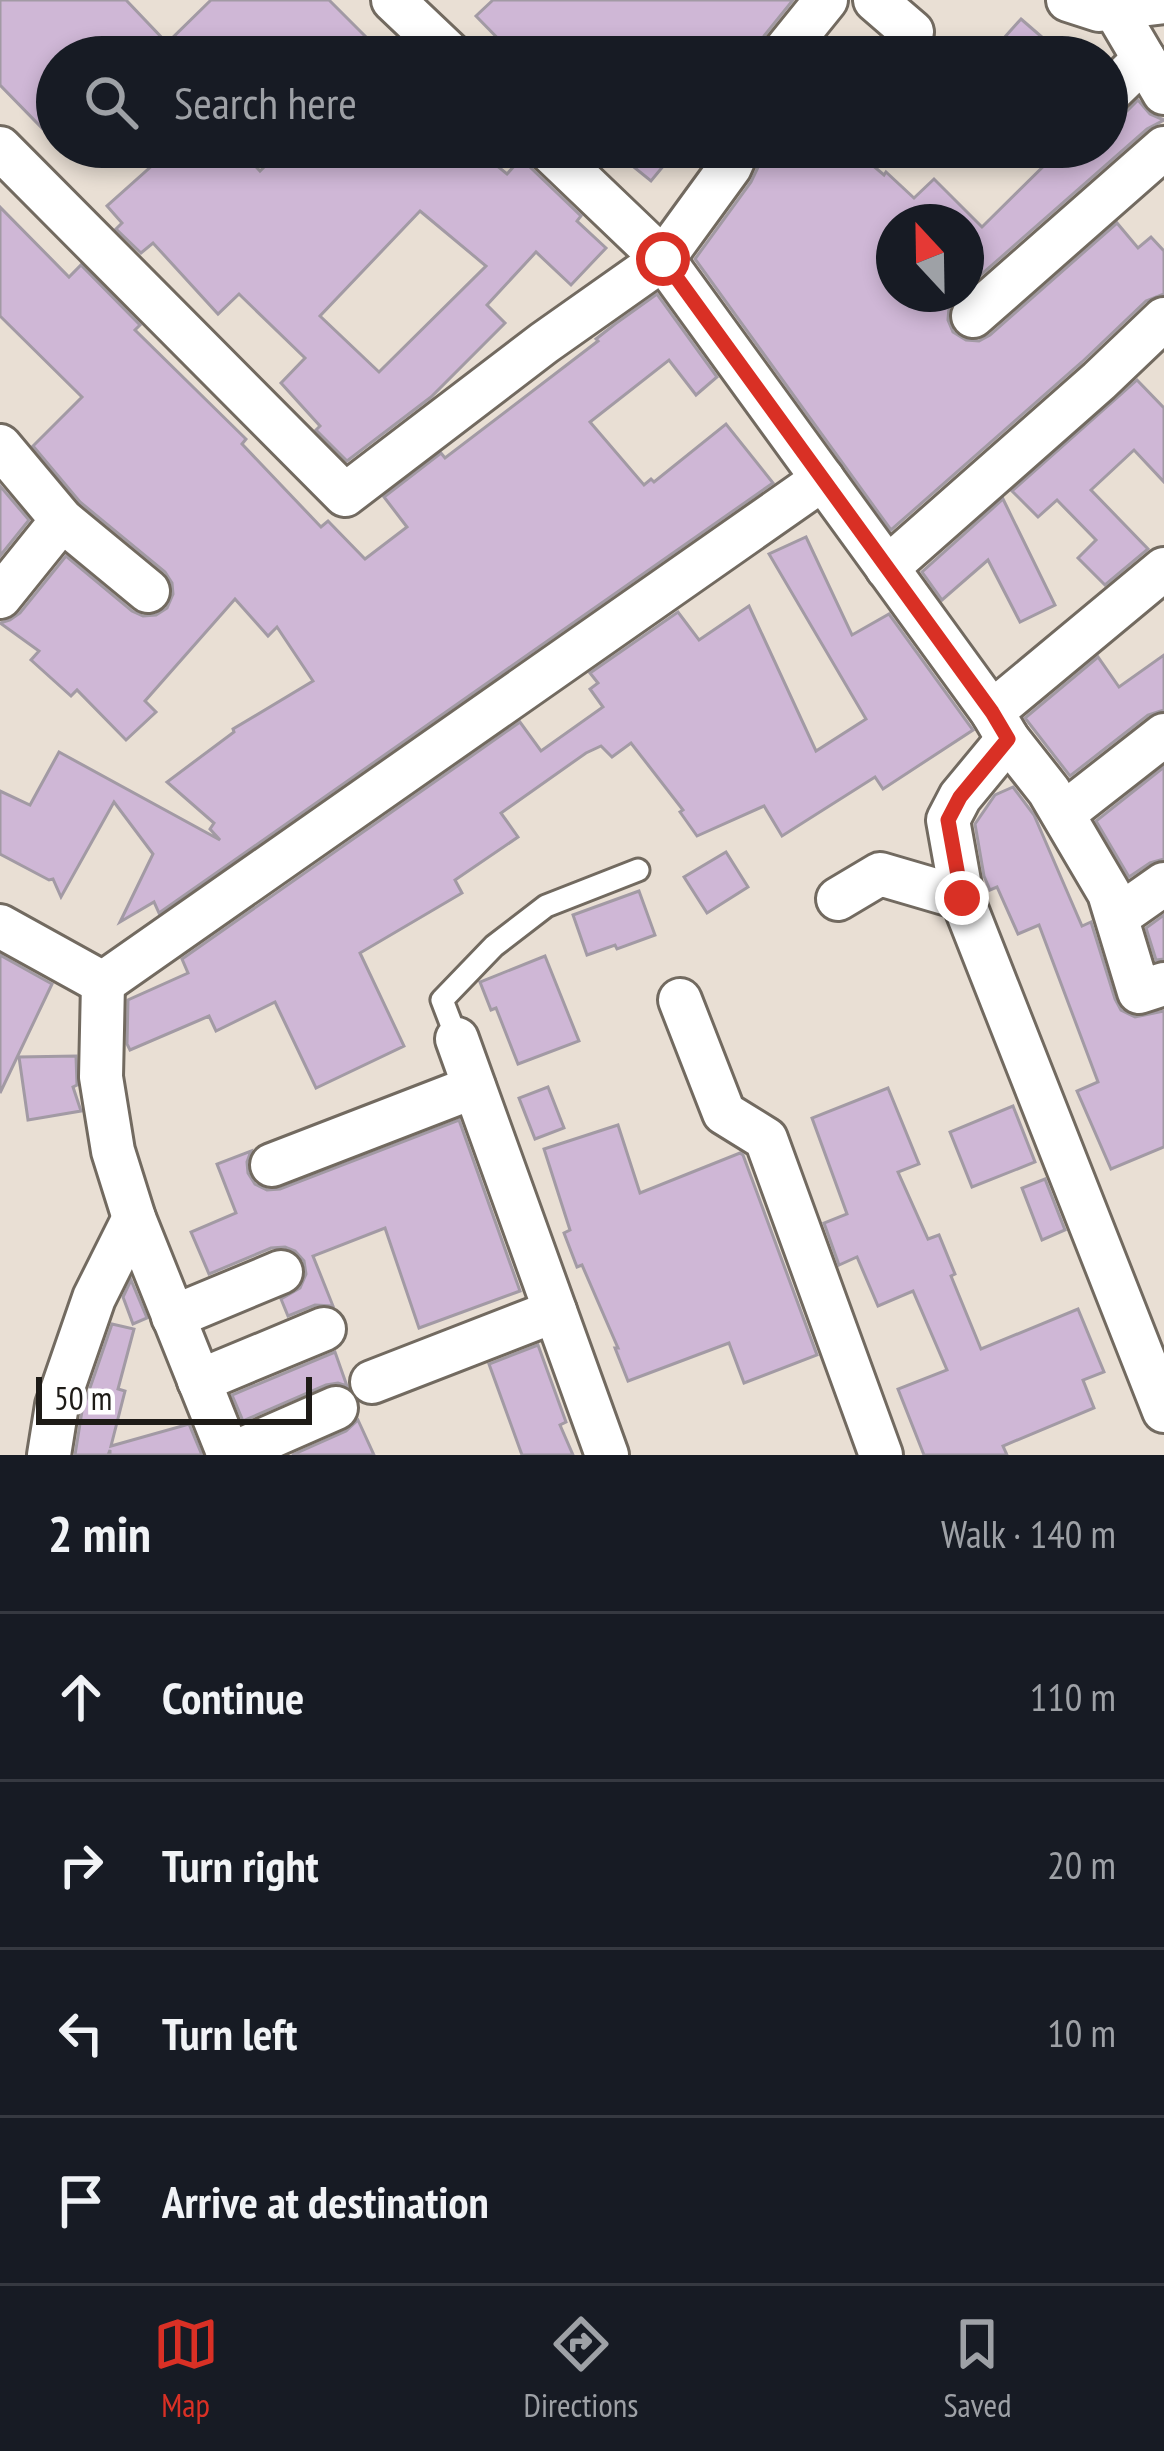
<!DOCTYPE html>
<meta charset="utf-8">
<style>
body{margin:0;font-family:"PT Sans Narrow",sans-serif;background:#20242c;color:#f1f3f6}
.compass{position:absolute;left:876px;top:204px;width:108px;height:108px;border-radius:50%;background:#171b24;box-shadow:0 6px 18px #0003;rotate:338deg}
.scale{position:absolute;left:36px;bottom:30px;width:276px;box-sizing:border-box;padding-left:12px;border:6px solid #1e1b17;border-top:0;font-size:33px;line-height:42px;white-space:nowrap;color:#1e1b17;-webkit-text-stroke:9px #fff;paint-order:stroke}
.stop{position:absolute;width:36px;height:36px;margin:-27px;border:9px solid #d93025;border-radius:50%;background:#fff}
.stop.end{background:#d93025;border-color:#fff;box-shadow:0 3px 12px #0008}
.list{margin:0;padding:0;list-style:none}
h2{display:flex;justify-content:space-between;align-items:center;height:156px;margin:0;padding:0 48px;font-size:51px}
h2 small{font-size:39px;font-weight:400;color:#9ea1a6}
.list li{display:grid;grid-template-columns:78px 1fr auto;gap:36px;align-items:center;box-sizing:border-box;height:168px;padding:0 48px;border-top:3px solid #363941}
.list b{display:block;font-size:45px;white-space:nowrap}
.list em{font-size:39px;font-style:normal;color:#9ea1a6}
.icon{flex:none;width:66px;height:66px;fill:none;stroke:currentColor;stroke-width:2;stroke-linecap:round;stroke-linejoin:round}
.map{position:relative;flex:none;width:1164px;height:1455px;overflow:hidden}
.search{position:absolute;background:#171b24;box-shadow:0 6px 18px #0003;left:36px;right:36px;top:36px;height:132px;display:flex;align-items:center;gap:30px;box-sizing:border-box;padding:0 42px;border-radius:66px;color:#9ea1a6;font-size:45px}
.sheet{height:828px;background:#171b24}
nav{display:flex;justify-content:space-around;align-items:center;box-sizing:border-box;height:168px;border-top:3px solid #363941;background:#171b24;font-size:33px;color:#9ea1a6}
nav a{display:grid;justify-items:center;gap:6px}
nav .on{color:#d93025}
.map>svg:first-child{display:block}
</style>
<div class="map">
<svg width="1164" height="1455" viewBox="0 0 1164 1455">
<rect width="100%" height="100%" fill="#e9dfd4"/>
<!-- building -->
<g fill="#cfb7d6" stroke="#a29aa4" stroke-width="3" fill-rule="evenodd">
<path d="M0 0H126L167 43 211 0H329L370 41 354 57H57V113L42 128 0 85Z"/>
<path d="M493 0H793L760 41 753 57H516L476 16Z"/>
<path d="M1021 19 1065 57H987Z"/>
<path d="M1138 100 1150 114 1164 120 1147 129 966 288V222H894V294H959L949 307 948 320 953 332 966 340 979 341 990 335 1117 223 1138 248 1151 237 1164 251V294L1146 301 1082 362 891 530 695 259 751 182 760 163 775 147H851L884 175 886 172 914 198 934 179 982 227 1063 147H1107V120L1124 114Z"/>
<path d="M173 147H238L260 171 284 147H474L507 174 523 156 528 165 581 216 577 221 606 248 571 285 536 252 487 305 505 323 431 397 347 461 316 430 320 426 281 383 305 358 239 294 218 314 153 243 141 253 116 229 122 223 107 206ZM420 211 486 266 379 372 320 316Z"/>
<path d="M609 147H679L651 181Z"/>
<path d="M0 207 69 277 81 265 140 325 135 330 246 439 242 444 321 527 328 521 365 559 407 527 384 497 441 453 445 458 598 341 596 339 615 324 657 294 717 377 696 395 669 360 590 422 644 485 651 479 654 482 726 424 773 483 159 913 154 902 120 922 153 854 114 802 61 897 53 879 49 880 0 854V791L30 805 59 752 220 840 210 829 214 823 167 782 234 732 233 729 313 681 277 627 268 636 235 599 145 701 156 712 126 740 77 690 71 696 31 660 39 651 0 623 10 620 20 613 66 556 132 611 143 616 156 615 167 608 173 594 172 583 165 572 80 502 33 446 82 397 0 316Z"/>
<path d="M1137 380 1164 408V482L1134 450 1091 490 1148 549 1105 585 1078 558 1096 540 1057 500 1038 517 1012 491Z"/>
<path d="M0 486 29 520 0 556Z"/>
<path d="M1003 499 1055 605 1020 622 988 560 942 600 922 572Z"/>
<path d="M806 537 852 635 889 614 973 730 883 789 875 777 782 836 764 806 697 836 680 812 683 810 631 743 612 757 601 746 586 753 501 813 518 837 455 880 462 893 360 953 404 1046 316 1088 275 1002 216 1031 209 1016 130 1050 127 1044 128 1000 188 973 182 959 520 722 541 751 603 707 590 689 598 683 590 673 678 612 699 640 749 606 816 751 866 719 769 554Z"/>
<path d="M1164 655V710L1148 715 1070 776 1025 718 1098 657 1119 687Z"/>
<path d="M1164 767V859L1150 863 1129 877 1096 821Z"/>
<path d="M1013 787 1034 815 1082 926 1091 922 1115 999 1121 1010 1135 1017 1164 1011V1147L1111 1169 1077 1091 1098 1082 1039 925 1018 934 997 887 990 890 984 876 975 824 995 795Z"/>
<path d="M726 852 748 887 707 913 684 877Z"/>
<path d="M639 891 655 935 617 949 615 945 587 955 573 915Z"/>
<path d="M1164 915V959L1156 960 1146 928Z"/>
<path d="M0 955 52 984 0 1093Z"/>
<path d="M545 956 579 1041 518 1064 496 1008 491 1010 480 982Z"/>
<path d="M76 1056 77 1085 73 1087 81 1111 28 1120 19 1057Z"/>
<path d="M548 1087 564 1128 535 1139 519 1098Z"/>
<path d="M888 1088 919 1164 898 1172 928 1239 939 1235 955 1274 951 1276 981 1349 1078 1309 1104 1372 1083 1380 1094 1408 1003 1446 1007 1455H924L898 1389 947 1370 913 1291 878 1306 857 1257 839 1265 824 1223 847 1214 812 1118Z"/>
<path d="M1013 1106 1035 1162 972 1187 950 1132Z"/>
<path d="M459 1120 520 1291 419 1328 385 1228 313 1256 333 1306 315 1305 288 1316 281 1299 300 1288 306 1274 304 1261 295 1251 285 1247 271 1248 209 1274 191 1232 236 1213 217 1164 251 1151 247 1162 248 1173 255 1184 267 1190 280 1189Z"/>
<path d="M618 1125 640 1193 740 1153 743 1155 817 1355 744 1383 729 1343 628 1381 615 1348H618L582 1265 577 1267 564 1233 570 1230 544 1149Z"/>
<path d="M1045 1179 1065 1230 1042 1240 1022 1188Z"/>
<path d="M131 1280 147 1318 133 1324 123 1297Z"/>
<path d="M112 1324 134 1329 118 1389 125 1391 111 1446 189 1424 202 1455H110V1450L108 1455H75L82 1411Z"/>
<path d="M538 1345 566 1422 560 1425 573 1455H522L489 1364Z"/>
<path d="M335 1352 347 1386 338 1383 326 1385 243 1421 232 1395Z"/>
<path d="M358 1420 374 1455H292L346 1431Z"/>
</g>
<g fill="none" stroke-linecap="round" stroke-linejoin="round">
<defs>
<path id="lane" d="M457 1039 442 1000 494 946 546 906 638 870"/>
<g id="street">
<path d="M393 0 453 57"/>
<path d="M875 0 912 32 896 57"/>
<path d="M1068 0 1099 10 1164 2"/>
<path d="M1114 8 1164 93"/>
<path d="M780 57 826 0"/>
<path d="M1107 95 1144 59"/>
<path d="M546 147 663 259 992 712 1008 739 1049 791 1109 893 1139 992 1164 984"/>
<path d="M0 148 345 495 544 343 663 259 730 167 739 147"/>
<path d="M973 316 1164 148"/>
<path d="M0 446 62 520 148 591"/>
<path d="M887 568 1099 381 1164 319"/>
<path d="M0 597 62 520"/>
<path d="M992 712 1164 569"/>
<path d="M1008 739 960 797 948 820 962 898 1164 1411"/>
<path d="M1063 814 1164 735"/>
<path d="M838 899 880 874 962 898"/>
<path d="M1117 917 1164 884"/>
<path d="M0 926 103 983"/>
<path d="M103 983 823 479"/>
<path d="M103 983 101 1077 113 1151 134 1218 229 1455"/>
<path d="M680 1000 724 1113 766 1139 881 1455"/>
<path d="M457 1039 607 1455"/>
<path d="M272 1165 474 1087"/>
<path d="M173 1317 281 1272"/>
<path d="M199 1381 324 1329"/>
<path d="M372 1382 555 1311"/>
<path d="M49 1455 57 1405 94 1298 134 1218"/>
<path d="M229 1455 336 1408"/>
</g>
</defs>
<!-- lane casing -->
<use href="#lane" stroke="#726a60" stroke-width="27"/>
<!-- street casing -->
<use href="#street" stroke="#726a60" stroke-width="48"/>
<!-- lane -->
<use href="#lane" stroke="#fff" stroke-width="21"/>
<!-- street -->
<use href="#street" stroke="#fff" stroke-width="42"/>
</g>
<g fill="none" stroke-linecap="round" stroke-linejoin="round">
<!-- route -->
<path stroke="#d93025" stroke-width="15" d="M663 259 992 712 1008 739 960 797 948 820 962 898"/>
</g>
</svg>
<svg class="compass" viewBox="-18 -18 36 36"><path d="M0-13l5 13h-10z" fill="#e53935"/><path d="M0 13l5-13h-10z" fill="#9ea1a6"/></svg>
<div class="scale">50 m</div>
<div class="stop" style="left:663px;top:259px"></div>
<div class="stop end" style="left:962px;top:898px"></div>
<div class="search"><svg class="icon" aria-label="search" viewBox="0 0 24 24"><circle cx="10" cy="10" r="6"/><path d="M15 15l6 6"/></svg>Search here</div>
</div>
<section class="sheet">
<h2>2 min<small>Walk · 140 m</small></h2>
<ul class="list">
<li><svg class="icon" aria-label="ahead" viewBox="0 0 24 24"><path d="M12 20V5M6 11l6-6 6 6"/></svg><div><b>Continue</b></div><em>110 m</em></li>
<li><svg class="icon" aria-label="right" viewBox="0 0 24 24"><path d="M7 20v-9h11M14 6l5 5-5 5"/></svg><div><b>Turn right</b></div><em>20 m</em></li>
<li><svg class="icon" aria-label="left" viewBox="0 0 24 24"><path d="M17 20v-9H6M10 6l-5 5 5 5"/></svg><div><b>Turn left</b></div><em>10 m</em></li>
<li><svg class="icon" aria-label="arrive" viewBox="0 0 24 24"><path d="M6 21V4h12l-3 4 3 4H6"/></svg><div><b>Arrive at destination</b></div></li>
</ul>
</section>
<nav>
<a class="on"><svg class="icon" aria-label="map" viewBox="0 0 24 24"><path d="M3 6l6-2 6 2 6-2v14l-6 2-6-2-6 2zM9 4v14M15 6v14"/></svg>Map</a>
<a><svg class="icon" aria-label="directions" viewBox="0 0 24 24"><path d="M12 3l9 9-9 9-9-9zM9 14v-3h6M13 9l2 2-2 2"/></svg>Directions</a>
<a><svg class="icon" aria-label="saved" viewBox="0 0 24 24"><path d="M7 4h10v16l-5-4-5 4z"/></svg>Saved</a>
</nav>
